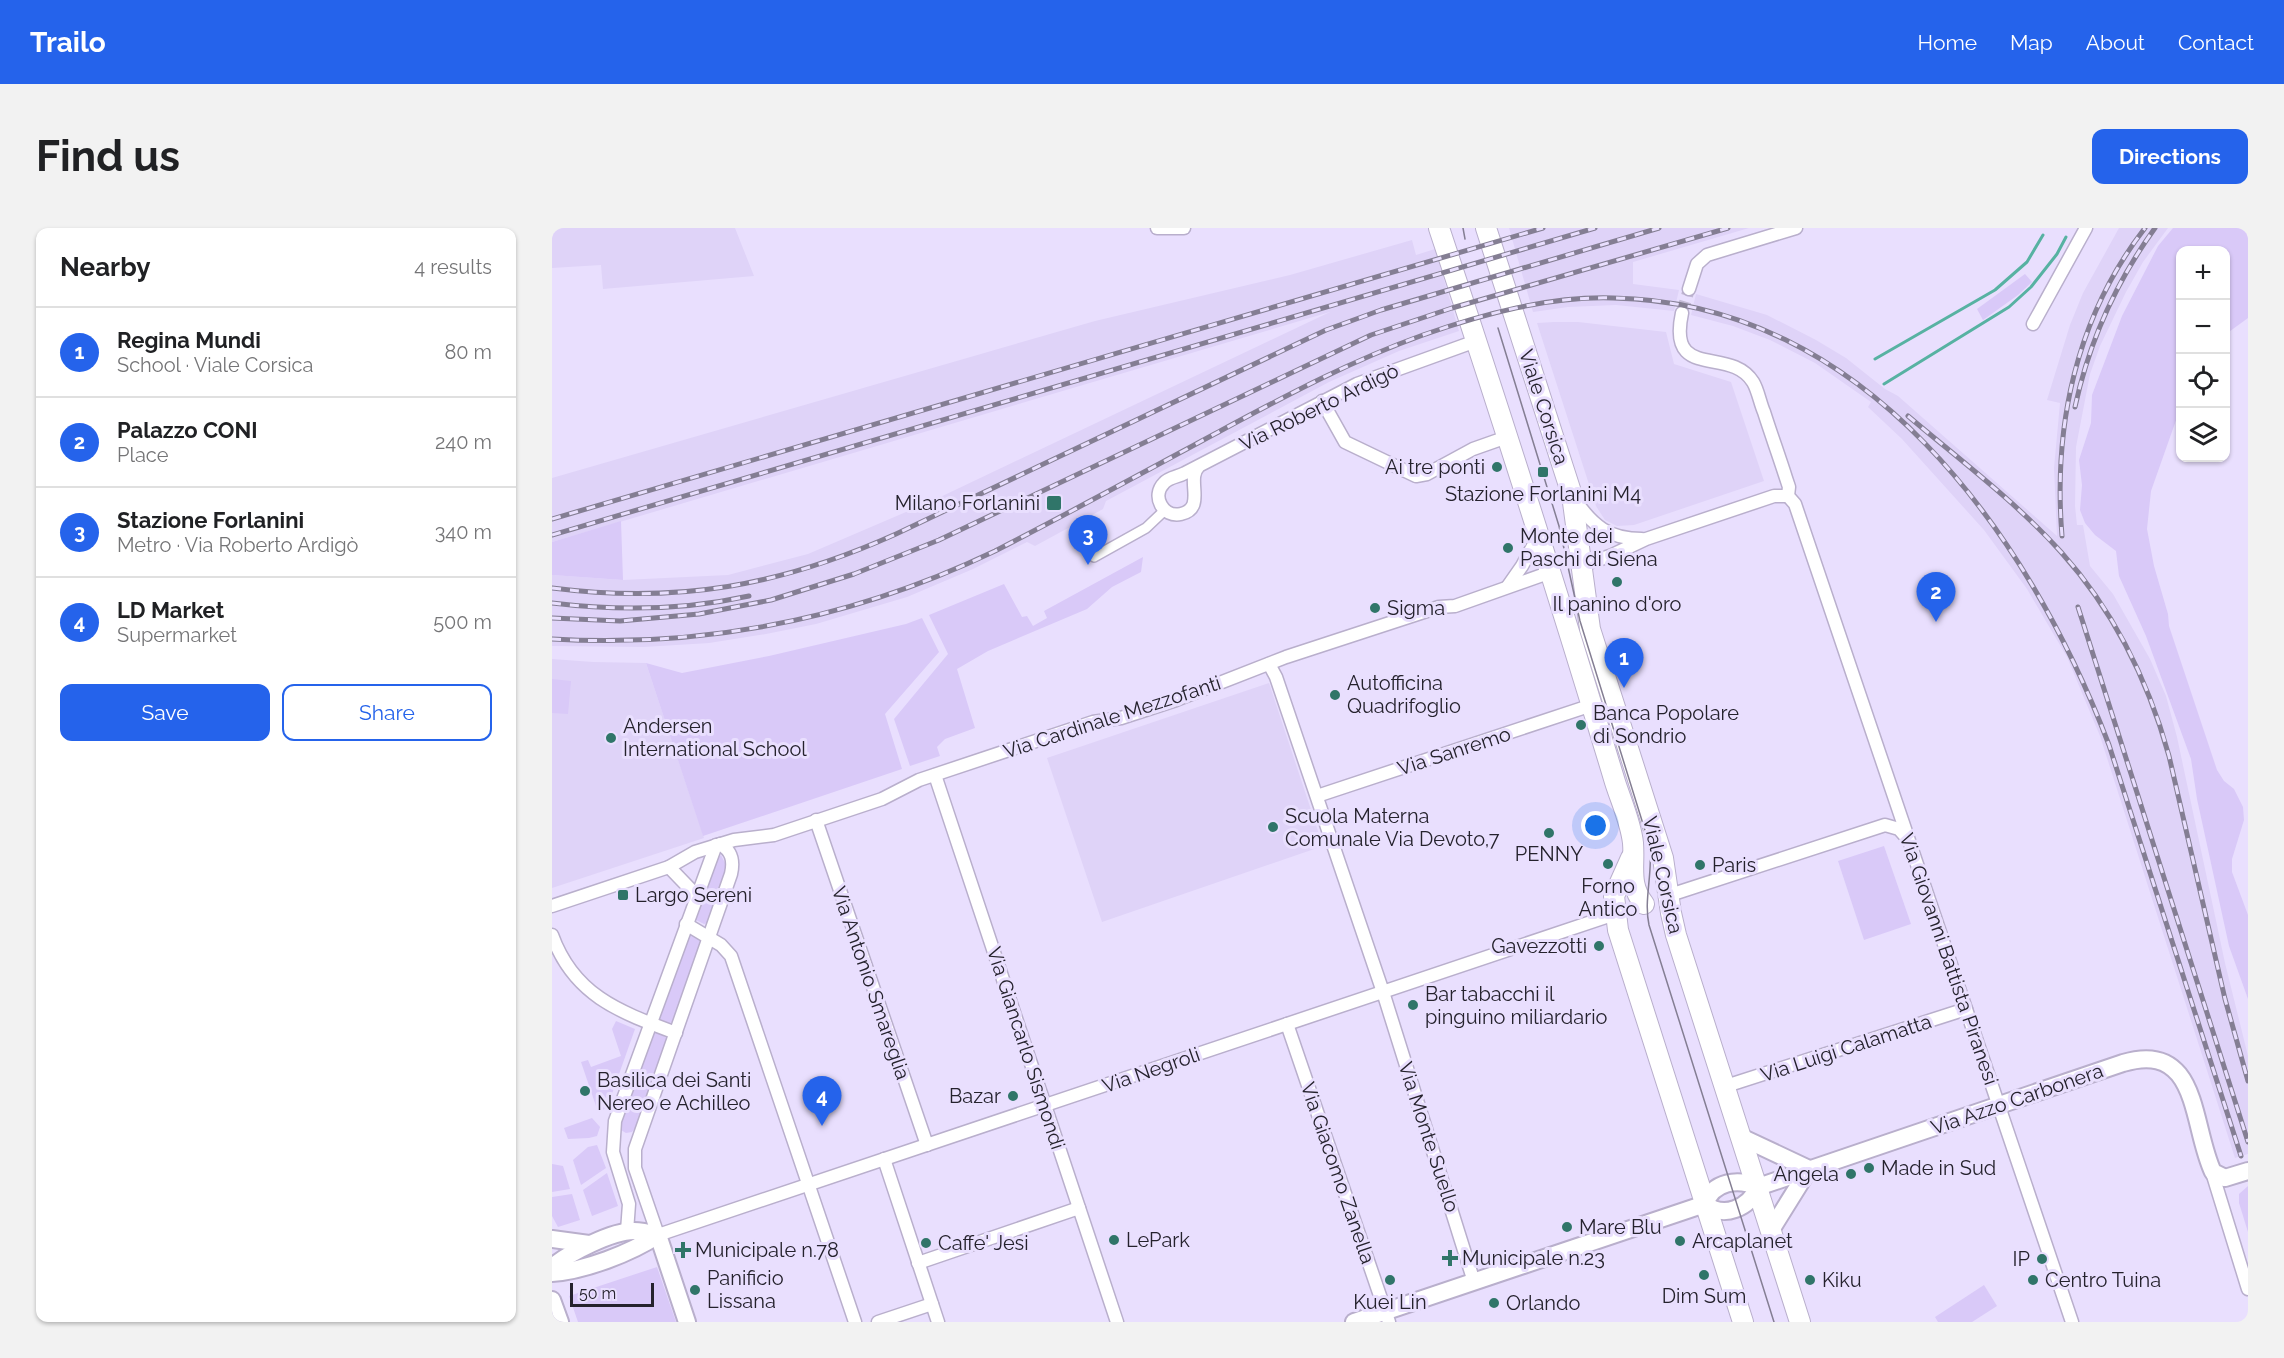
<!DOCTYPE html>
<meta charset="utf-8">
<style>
body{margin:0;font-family:Raleway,sans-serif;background:#f2f2f2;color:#202124}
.controls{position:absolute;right:18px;top:18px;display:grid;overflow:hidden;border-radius:12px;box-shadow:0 2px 4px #0004}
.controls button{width:54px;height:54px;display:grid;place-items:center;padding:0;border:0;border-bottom:2px solid #e0e0e0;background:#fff;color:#202124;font:30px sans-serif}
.scale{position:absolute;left:18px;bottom:15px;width:84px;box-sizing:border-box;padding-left:6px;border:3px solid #25222d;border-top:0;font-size:16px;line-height:21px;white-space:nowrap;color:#25222d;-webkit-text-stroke:4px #e9dffe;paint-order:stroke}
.you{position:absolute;left:1044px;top:598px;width:21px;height:21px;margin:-15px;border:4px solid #fff;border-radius:50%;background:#1a73e8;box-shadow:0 0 0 9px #1a73e833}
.badge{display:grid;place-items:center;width:39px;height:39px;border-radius:50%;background:#2563eb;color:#fff;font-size:20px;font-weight:700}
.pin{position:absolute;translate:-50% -50px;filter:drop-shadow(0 2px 3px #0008)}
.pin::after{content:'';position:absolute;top:32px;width:21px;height:18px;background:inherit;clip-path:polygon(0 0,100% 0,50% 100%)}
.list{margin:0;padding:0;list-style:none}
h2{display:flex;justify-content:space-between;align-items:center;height:78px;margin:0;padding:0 24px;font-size:26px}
h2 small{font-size:20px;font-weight:400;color:#757577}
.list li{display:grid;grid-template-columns:39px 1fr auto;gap:18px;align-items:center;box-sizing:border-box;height:90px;padding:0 24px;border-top:2px solid #e0e0e0}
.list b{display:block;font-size:22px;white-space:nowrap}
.list p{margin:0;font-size:20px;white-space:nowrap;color:#757577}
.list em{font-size:20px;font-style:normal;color:#757577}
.actions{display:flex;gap:12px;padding:18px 24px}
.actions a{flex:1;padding:14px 0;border:2px solid #2563eb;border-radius:12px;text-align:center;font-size:21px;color:#2563eb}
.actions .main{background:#2563eb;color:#fff}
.icon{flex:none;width:33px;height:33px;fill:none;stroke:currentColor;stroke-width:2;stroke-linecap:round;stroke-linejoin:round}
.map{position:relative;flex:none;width:1696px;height:1094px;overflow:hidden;border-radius:12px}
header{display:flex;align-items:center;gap:36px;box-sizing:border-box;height:84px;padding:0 30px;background:#2563eb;color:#fff}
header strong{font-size:28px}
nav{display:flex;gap:33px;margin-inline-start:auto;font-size:21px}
.intro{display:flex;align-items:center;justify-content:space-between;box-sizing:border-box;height:144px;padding:0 36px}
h1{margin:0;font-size:42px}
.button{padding:15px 27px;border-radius:12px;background:#2563eb;color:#fff;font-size:21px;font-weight:700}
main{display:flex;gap:36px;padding:0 36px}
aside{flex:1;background:#fff;border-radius:12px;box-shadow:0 2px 4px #0004}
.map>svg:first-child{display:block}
</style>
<header>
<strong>Trailo</strong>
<nav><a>Home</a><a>Map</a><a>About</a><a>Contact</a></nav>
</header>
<div class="intro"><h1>Find us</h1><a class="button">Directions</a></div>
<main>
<aside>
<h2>Nearby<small>4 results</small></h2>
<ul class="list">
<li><span class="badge">1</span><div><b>Regina Mundi</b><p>School · Viale Corsica</p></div><em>80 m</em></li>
<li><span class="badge">2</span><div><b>Palazzo CONI</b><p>Place</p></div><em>240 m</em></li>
<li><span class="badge">3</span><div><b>Stazione Forlanini</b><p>Metro · Via Roberto Ardigò</p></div><em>340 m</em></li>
<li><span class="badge">4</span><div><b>LD Market</b><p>Supermarket</p></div><em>500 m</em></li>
</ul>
<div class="actions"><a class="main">Save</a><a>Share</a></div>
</aside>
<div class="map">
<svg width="1696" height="1094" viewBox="0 0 1696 1094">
<rect width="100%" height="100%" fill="#e9dffe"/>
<!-- built -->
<g fill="#dfd3f8">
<path d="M0 0H183L202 48 51 61 49 37 0 40Z"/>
<path d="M957 0H1197L1081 34V56L1127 62 1122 83 1064 77 1016 79 981 84Z"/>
<path d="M1567 0H1616L1591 34 1574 64 1548 118 1538 146 1524 219 1523 278 1525 297H1531L1538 338 1561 366 1598 431 1614 468 1625 509 1673 735 1696 828V926L1683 930 1548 508 1515 429 1475 361 1432 302 1350 211 1316 179 1319 174 1263 135 1218 112 1181 98 1139 87 1144 66 1215 87 1264 112 1294 130 1333 161 1346 168 1505 308 1502 240 1508 175 1495 172 1518 97 1531 65Z"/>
<path d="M860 12 864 27 883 21 907 103 847 123 777 154 554 273 551 281 483 318 475 314 421 341 355 369 264 396 214 406 157 415 91 419 0 418V347L71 352 176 347 256 326 382 272 778 84 0 314V250L543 93 738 47Z"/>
<path d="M1002 94H1026L1114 104 1122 136 1179 154 1212 253 1082 297 1065 298 1053 292 1044 278 985 95Z"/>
<path d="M0 431 41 434 94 435 152 610 0 660Z"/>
<path d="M717 455 771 618 550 694 495 530Z"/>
</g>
<!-- green -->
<g fill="#d9c9f8">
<path d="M1621 0H1696V90L1674 106V22H1628V181L1599 263 1595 301 1602 338 1616 386 1617 398 1665 542 1672 553 1682 561 1691 579 1692 592 1680 631V644L1696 687V771L1677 718 1645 571 1639 531 1594 408 1567 348 1564 323 1543 307 1533 295 1528 282 1530 257 1527 232 1539 195 1540 167 1570 88 1606 18Z"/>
<path d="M1473 46 1480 54 1466 67 1431 92 1425 81Z"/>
<path d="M69 293 71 352 0 347V314Z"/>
<path d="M591 329 589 344 560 359 535 381 436 423 405 441 423 500 393 511 385 519 388 528 358 538 342 491 396 426 377 387 452 356 470 389 475 388 481 398 495 390 492 383Z"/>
<path d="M370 390 387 424 333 486 350 541 151 608 94 435 130 445 217 428 354 396Z"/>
<path d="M0 451 19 453 16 486 0 485Z"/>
<path d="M1332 618 1359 696 1312 712 1286 633Z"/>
<path d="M169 627 174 637V644L156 695 152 696 142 691 164 632Z"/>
<path d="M138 704 147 707 150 713 121 793 117 796 106 791Z"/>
<path d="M64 793 83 801 55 880 46 884 29 834 36 832 39 839 69 828 60 801Z"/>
<path d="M103 804 114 809 115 813 84 899 80 904 74 905 69 902 67 894 100 805Z"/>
<path d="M40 890 48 899 45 908 37 910 16 911 12 900Z"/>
<path d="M45 917 54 940 29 957 21 932 36 919Z"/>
<path d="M0 936 11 938 18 961 0 964Z"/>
<path d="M55 945 66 978 40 988 31 962Z"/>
<path d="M1696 958V1004L1687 975V966Z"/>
<path d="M20 966 28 992 6 999 0 988V969Z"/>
<path d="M105 1039 124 1094H26L17 1068Z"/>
<path d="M1432 1057 1445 1078 1420 1094H1386L1383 1089Z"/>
</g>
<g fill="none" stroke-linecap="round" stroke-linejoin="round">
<!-- stream -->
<g stroke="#57b2a2" stroke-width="3">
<path d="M1323 131 1443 62 1475 34 1491 7"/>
<path d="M1332 156 1457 79 1479 59 1505 26 1514 9"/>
</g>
<!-- minor-tunnel -->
<path stroke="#c2b9d4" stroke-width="12" stroke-dasharray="12 6" stroke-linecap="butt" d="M1130 85 1137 61"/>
<defs>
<path id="pedestrian" d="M542 329 594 300 613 282"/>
<g id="minor">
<path d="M605 0H632"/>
<path d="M1137 61 1145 36 1155 27 1244 0"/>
<path d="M1130 85C1115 154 1178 117 1201 154 1206 162 1208 175 1212 184 1219 206 1227 228 1234 250L1237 259 1236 268 1243 276 1520 1094"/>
<path d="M1481 96 1534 0"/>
<path d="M770 173 793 214 864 248 875 246 921 221 955 209"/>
<path d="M647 238C633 251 655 280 629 286 611 290 599 268 612 255 617 249 626 249 633 245L805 156 924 113"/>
<path d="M1023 272C1041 298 1057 311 1090 311"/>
<path d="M1030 337 1058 328 1094 311 1222 268H1236"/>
<path d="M956 358 970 338 987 307"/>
<path d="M717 436 724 449 831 764 922 1054"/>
<path d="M383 547 565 1094"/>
<path d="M765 568 1040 477"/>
<path d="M264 592 375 917"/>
<path d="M168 616C180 623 182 633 179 646L83 921V940L106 1007 1063 686"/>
<path d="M117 639 144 667"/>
<path d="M1118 667 1333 597 1347 601 1354 609"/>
<path d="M0 678 117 639 143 624 182 612 222 607 330 571 367 552 541 494 569 490 624 472 734 429 887 379 903 378 999 344"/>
<path d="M134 696 169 717 179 728 303 1094"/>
<path d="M0 707C22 768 68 784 124 805"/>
<path d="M735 796 837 1094"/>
<path d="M1174 858 1414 781"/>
<path d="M332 931 386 1094"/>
<path d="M1659 941 1696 1061"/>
<path d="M75 1003 77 976 61 924 63 893 164 617"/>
<path d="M366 1035 527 980"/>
<path d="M326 1094 380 1076"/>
</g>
<g id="tertiary">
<path d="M1191 910 1257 941"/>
<path d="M1206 959 1571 835C1648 812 1639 898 1661 944L1673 950 1696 943"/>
<path d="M1153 976C1172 991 1197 980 1206 959"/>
<path d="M1219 1002 1257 941"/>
<path d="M106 1007 135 1094"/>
<path d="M0 1011 37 1016"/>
<path d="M0 1039C17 1025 60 1003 82 1003 90 1003 98 1005 106 1007"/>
<path d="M0 1045C32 1043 79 1025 106 1007"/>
<path d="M0 1072 8 1094"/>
<path d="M802 1094 1153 976C1161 953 1186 950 1206 959"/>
</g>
<g id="primary">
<path d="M887 0C948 184 1007 368 1063 554 1069 573 1079 595 1081 615 1083 638 1076 656 1092 676"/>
<path d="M934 0 1020 267 1038 401 1111 630 1119 685 1124 707 1248 1094"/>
<path d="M1079 630 1062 668 1066 702 1191 1094"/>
</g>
</defs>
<!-- pedestrian casing -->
<use href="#pedestrian" stroke="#b9afcc" stroke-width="12"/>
<!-- minor casing -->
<use href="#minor" stroke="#b9afcc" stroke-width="15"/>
<!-- tertiary casing -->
<use href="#tertiary" stroke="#b9afcc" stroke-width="20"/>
<!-- primary casing -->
<use href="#primary" stroke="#b9afcc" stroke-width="22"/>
<!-- pedestrian -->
<use href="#pedestrian" stroke="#fff" stroke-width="9"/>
<!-- minor -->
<use href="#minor" stroke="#fff" stroke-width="12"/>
<!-- tertiary -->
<use href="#tertiary" stroke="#fff" stroke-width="16"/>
<!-- primary -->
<use href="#primary" stroke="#fff" stroke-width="20"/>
<!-- tram -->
<g stroke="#847e93" stroke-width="1.5">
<path d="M911 0 913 11"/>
<path d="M946 100 1007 298 1028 393 1096 612C1103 641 1091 669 1097 697L1222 1094"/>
</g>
<defs>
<g id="rail">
<path d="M1523 179C1537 114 1564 54 1603 0"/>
<path d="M1356 188C1408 232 1464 274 1509 324 1562 383 1596 452 1617 528L1673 771 1696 853"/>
<path d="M0 291 991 0"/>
<path d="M0 307 1043 0"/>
<path d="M1510 308C1501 198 1524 89 1593 0"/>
<path d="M0 360C126 376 228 358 344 306L774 102 829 82 1107 0"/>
<path d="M0 375C65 383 133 382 197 368"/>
<path d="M1526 379 1696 914"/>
<path d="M0 390 68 393 147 386 219 372 302 346 387 312 819 107 900 80 1176 0"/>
<path d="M0 411C154 420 303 390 443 323 519 284 594 243 670 202 735 167 801 132 871 107 931 86 997 68 1061 70 1312 74 1476 304 1557 517L1689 928"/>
</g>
</defs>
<!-- rail casing -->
<use href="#rail" stroke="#847e93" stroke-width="5"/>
<!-- rail -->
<use href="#rail" stroke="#e9dffe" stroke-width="3" stroke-dasharray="9" stroke-linecap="butt"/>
</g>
<!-- markers -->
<g fill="#307569" stroke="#e9dffe" stroke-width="2">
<circle cx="945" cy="239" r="6"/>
<rect x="985" y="238" width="12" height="12" rx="3"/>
<rect x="494" y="267" width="16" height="16" rx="3"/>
<circle cx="956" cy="320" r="6"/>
<circle cx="1065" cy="354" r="6"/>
<circle cx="823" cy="380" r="6"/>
<circle cx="783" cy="467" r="6"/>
<circle cx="1029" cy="497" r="6"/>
<circle cx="59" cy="510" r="6"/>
<circle cx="721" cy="599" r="6"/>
<circle cx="997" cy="605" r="6"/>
<circle cx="1056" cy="636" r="6"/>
<circle cx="1148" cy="637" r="6"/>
<rect x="65" y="661" width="12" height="12" rx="3"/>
<circle cx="1047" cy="718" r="6"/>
<circle cx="861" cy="777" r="6"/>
<circle cx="33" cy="863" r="6"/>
<circle cx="461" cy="868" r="6"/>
<circle cx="1317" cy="940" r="6"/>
<circle cx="1299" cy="946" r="6"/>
<circle cx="1015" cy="999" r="6"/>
<circle cx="562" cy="1012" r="6"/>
<circle cx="1128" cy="1013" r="6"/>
<circle cx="374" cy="1015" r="6"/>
<path d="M128 1013h6v6h6v6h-6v6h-6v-6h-6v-6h6z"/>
<path d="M895 1021h6v6h6v6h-6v6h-6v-6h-6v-6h6z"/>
<circle cx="1490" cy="1031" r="6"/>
<circle cx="1152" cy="1047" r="6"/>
<circle cx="838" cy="1052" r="6"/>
<circle cx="1258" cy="1052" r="6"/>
<circle cx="1481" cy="1052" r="6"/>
<circle cx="143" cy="1062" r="6"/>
<circle cx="942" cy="1075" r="6"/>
</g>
<g text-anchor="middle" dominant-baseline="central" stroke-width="6" stroke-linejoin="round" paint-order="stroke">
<!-- street labels -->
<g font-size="20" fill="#25222d" stroke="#e9dffe">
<text transform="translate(767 179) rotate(-26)">Via Roberto Ardigò</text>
<text transform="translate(992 179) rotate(72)">Viale Corsica</text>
<text transform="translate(560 489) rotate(-18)">Via Cardinale Mezzofanti</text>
<text transform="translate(902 523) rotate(-18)">Via Sanremo</text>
<text transform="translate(1111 647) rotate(77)">Viale Corsica</text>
<text transform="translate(1397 731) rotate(71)">Via Giovanni Battista Piranesi</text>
<text transform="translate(319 755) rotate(71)">Via Antonio Smareglia</text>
<text transform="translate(474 820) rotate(72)">Via Giancarlo Sismondi</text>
<text transform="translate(1294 820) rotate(-18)">Via Luigi Calamatta</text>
<text transform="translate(599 842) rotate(-19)">Via Negroli</text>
<text transform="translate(1465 871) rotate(-19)">Via Azzo Carbonera</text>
<text transform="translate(877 909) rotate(72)">Via Monte Suello</text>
<text transform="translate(786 945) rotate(71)">Via Giacomo Zanella</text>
</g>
<!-- poi labels -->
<g font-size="20" fill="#25222d" stroke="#e9dffe" text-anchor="start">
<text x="933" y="239" text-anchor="end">Ai tre ponti</text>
<text x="991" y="266" text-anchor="middle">Stazione Forlanini M4</text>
<text x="488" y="275" text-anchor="end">Milano Forlanini</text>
<text x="968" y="308">Monte dei<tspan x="968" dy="23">Paschi di Siena</tspan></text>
<text x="1065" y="376" text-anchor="middle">Il panino d'oro</text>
<text x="835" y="380">Sigma</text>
<text x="795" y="455">Autofficina<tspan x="795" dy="23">Quadrifoglio</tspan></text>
<text x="1041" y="485">Banca Popolare<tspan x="1041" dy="23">di Sondrio</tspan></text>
<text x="71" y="498">Andersen<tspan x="71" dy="23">International School</tspan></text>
<text x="733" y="588">Scuola Materna<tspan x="733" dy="23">Comunale Via Devoto,7</tspan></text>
<text x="997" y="626" text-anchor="middle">PENNY</text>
<text x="1160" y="637">Paris</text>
<text x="1056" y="658" text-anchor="middle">Forno<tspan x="1056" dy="23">Antico</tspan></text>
<text x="83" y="667">Largo Sereni</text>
<text x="1035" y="718" text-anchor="end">Gavezzotti</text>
<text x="873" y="766">Bar tabacchi il<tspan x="873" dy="23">pinguino miliardario</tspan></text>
<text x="45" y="852">Basilica dei Santi<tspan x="45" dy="23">Nereo e Achilleo</tspan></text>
<text x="449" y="868" text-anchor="end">Bazar</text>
<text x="1329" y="940">Made in Sud</text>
<text x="1287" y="946" text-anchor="end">Angela</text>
<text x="1027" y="999">Mare Blu</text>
<text x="574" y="1012">LePark</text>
<text x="1140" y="1013">Arcaplanet</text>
<text x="386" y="1015">Caffe' Jesi</text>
<text x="143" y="1022">Municipale n.78</text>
<text x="910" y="1030">Municipale n.23</text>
<text x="1478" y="1031" text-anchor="end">IP</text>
<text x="155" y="1050">Panificio<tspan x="155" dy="23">Lissana</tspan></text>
<text x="1270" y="1052">Kiku</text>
<text x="1493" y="1052">Centro Tuina</text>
<text x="1152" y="1068" text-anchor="middle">Dim Sum</text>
<text x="838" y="1074" text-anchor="middle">Kuei Lin</text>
<text x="954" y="1075">Orlando</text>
</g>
</g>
</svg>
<div class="controls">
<button>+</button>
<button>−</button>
<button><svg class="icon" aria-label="locate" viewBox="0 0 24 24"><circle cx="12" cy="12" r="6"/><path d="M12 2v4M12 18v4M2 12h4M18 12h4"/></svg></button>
<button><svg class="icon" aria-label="layers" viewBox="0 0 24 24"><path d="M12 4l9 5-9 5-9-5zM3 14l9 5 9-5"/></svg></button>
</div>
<div class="scale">50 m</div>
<div class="you"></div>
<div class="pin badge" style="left:1072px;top:460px">1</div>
<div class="pin badge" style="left:1384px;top:394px">2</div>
<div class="pin badge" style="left:536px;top:337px">3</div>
<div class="pin badge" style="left:270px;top:898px">4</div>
</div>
</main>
